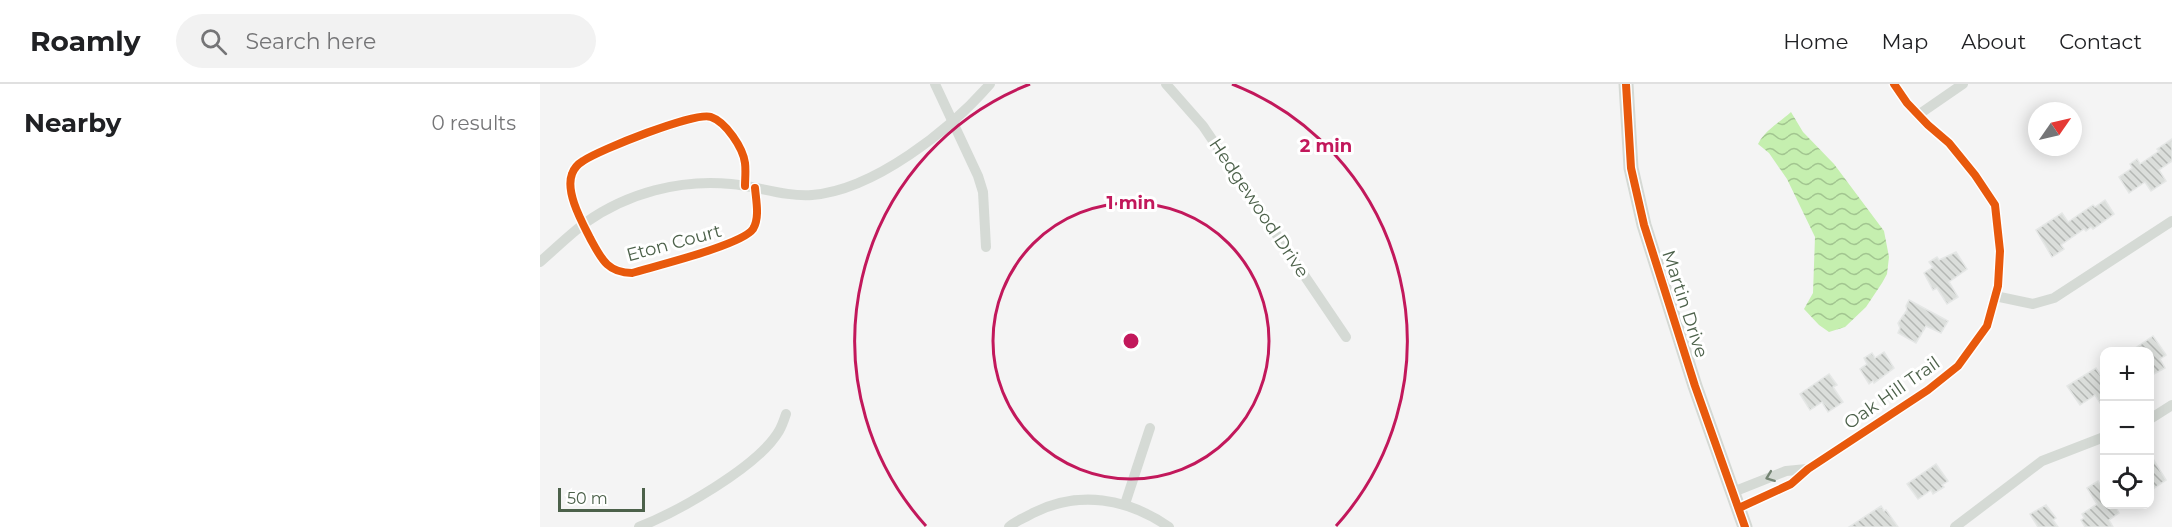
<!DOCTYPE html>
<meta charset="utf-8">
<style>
body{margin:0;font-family:Montserrat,sans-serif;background:#f2f2f2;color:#202124}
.controls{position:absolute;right:18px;bottom:18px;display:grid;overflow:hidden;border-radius:12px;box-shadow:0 3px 15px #0003}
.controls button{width:54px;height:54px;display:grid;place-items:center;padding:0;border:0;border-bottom:2px solid #e0e0e0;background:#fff;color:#202124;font:30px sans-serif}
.compass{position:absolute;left:1488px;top:18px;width:54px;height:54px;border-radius:50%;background:#fff;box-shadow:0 3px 15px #0003;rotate:56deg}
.scale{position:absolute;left:18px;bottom:15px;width:87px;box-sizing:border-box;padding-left:6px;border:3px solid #4c614a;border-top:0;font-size:16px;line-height:21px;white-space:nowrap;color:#4c614a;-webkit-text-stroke:4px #fff;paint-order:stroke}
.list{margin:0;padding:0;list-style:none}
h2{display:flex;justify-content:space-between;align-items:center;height:78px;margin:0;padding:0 24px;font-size:26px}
h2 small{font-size:20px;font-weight:400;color:#757577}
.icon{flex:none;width:33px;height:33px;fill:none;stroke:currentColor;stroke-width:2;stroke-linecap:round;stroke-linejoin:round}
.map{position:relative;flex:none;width:1632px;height:443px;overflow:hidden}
header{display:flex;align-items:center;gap:36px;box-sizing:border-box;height:84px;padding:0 30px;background:#fff;border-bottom:2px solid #e0e0e0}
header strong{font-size:28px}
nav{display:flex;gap:33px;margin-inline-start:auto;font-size:21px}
.search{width:420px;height:54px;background:#f2f2f2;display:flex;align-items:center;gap:15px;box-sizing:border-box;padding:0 21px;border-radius:33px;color:#757577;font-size:22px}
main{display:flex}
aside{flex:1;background:#fff}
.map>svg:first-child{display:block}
</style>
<header>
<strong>Roamly</strong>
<div class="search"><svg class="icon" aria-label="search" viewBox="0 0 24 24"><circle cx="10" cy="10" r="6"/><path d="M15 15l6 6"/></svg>Search here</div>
<nav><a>Home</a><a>Map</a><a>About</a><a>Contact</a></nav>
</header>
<main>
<aside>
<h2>Nearby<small>0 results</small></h2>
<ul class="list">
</ul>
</aside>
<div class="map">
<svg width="1632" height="443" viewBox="0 0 1632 443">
<defs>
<pattern id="water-waves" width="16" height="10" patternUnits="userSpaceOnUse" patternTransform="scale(1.5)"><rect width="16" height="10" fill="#c5efaf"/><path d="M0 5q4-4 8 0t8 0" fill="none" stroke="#a2c590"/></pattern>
<pattern id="building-back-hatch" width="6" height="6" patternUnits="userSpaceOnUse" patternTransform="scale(1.5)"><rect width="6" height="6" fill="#dbdedb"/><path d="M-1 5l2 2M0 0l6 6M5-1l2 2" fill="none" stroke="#b4b7b4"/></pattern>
</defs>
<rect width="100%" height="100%" fill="#f4f4f4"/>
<!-- water -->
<path fill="url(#water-waves)" d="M1251 28 1263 48 1294 80 1344 147 1349 173 1347 190 1342 199 1326 223 1305 243 1289 248 1279 241 1264 225 1273 209 1275 153 1247 95 1229 69 1218 60C1225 46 1240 38 1251 28Z"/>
<!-- building -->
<g fill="url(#building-back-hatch)" stroke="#e5e7e6" stroke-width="1.5">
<path d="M1632 55V77L1619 86 1626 97 1611 107 1605 98 1589 109 1579 93 1592 84 1590 80 1597 75 1600 80 1619 67 1617 65Z"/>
<path d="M1565 116 1574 130 1553 145 1551 143 1546 147 1544 145 1521 161 1524 165 1512 173 1496 146 1522 129 1528 138 1553 121 1555 123Z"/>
<path d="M1416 168 1427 185 1409 198 1418 213 1407 220 1397 204 1393 206 1384 189 1393 183 1389 178 1397 173 1399 176Z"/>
<path d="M1369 216 1408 237 1401 249 1386 242 1376 259 1358 249 1360 244 1358 239 1367 226 1366 222Z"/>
<path d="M1613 252 1626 271 1620 275 1625 284 1614 290 1610 284V267H1591Z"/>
<path d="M1344 268 1354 284 1334 299 1333 297 1329 300 1320 285 1327 280 1324 274 1332 269 1335 274Z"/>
<path d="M1556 284 1564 297V325L1555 311 1540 321 1527 302Z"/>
<path d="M1289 290 1297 301 1293 303 1303 318 1288 328 1282 318 1270 326 1260 310Z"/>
<path d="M1610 370 1626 396 1610 407Z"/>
<path d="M1396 380 1408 397 1402 401 1404 403 1393 410 1391 406 1378 415 1367 400Z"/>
<path d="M1558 397 1564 407V420H1574L1579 429 1569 436 1573 443H1545L1541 436 1544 434 1542 430 1557 420 1547 404Z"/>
<path d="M1506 421 1516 434 1513 436 1518 443H1498L1490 430Z"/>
<path d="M1341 422 1344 427 1346 426 1358 443H1309Z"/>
</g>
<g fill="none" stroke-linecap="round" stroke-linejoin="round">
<!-- street -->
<g stroke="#d5dad5" stroke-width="10">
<path d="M395 0 438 92 443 108 446 163"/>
<path d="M626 0 663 42 806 253"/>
<path d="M1378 31 1423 0"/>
<path d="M205 102C205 95 206 87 205 79 203 64 186 38 171 33 156 27 59 66 43 77 38 80 34 84 32 90 25 108 42 138 50 154 61 174 67 189 92 189 115 182 202 161 213 145 220 134 216 116 215 104"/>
<path d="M0 178C15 165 29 151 45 139 87 109 140 95 191 100 217 102 245 113 272 111 334 106 410 46 450 0"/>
<path d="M1455 212 1493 220 1514 214 1632 137"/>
<path d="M1610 335 1632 321"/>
<path d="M1193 408 1246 387 1267 385"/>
<path d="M585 420 610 344"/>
<path d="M1199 424 1251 400 1268 385 1388 306 1418 282 1447 242 1458 202 1460 167 1455 121 1435 91 1409 59 1388 41 1367 19 1354 0"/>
<path d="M99 443C137 428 218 383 239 347 242 342 244 336 246 330"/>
<path d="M469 443C475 437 485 434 493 429 539 406 587 414 629 443"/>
<path d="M1415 443 1502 377 1564 353"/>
</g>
<!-- secondary -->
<path stroke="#d5d9d4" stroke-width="15" d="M1086 0 1091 84 1104 141 1155 302 1205 443"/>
<defs>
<g id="cycleway">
<path d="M1086 0 1091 84 1104 141 1155 302 1205 443"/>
<path d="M205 102C205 95 206 87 205 79 203 64 186 38 171 33 156 27 59 66 43 77 38 80 34 84 32 90 25 108 42 138 50 154 61 174 67 189 92 189 115 182 202 161 213 145 220 134 216 116 215 104"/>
<path d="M1199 424 1251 400 1268 385 1388 306 1418 282 1447 242 1458 202 1460 167 1455 121 1435 91 1409 59 1388 41 1367 19 1354 0"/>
</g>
</defs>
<!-- cycleway casing -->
<use href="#cycleway" stroke="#fff" stroke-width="11"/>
<!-- cycleway -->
<use href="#cycleway" stroke="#e8590c" stroke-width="8"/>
</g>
<!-- one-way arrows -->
<defs><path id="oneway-chevron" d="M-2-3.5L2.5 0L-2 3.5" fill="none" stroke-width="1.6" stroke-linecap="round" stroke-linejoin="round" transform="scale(1.5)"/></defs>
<use stroke="#758574" href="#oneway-chevron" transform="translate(1230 393) rotate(159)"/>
<!-- distance rings -->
<g fill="none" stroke="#c2185b" stroke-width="3">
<circle cx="591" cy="257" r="138"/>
<path d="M386 442A276 276 0 0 1 490 0M692 0A276 276 0 0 1 796 442"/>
</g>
<g text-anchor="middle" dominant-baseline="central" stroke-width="6" stroke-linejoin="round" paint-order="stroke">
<!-- street labels -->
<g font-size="18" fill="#4c614a" stroke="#fff">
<text transform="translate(719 124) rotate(56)">Hedgewood Drive</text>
<text transform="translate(134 159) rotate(-15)">Eton Court</text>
<text transform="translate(1145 220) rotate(72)">Martin Drive</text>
<text transform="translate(1352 309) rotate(-35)">Oak Hill Trail</text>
</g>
</g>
<circle cx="591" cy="257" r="9" fill="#c2185b" stroke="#fff" stroke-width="3"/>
<g font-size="18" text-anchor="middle" font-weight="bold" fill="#c2185b" stroke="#fff" stroke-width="6" stroke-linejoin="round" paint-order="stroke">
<text x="786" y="68">2 min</text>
<text x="591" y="125">1 min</text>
</g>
</svg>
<div class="controls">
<button>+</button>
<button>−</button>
<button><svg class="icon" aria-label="locate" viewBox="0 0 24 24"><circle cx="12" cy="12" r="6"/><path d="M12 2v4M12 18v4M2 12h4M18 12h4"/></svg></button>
</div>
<svg class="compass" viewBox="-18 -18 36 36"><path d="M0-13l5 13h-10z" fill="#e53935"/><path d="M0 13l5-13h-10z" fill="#757577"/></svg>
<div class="scale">50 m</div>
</div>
</main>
